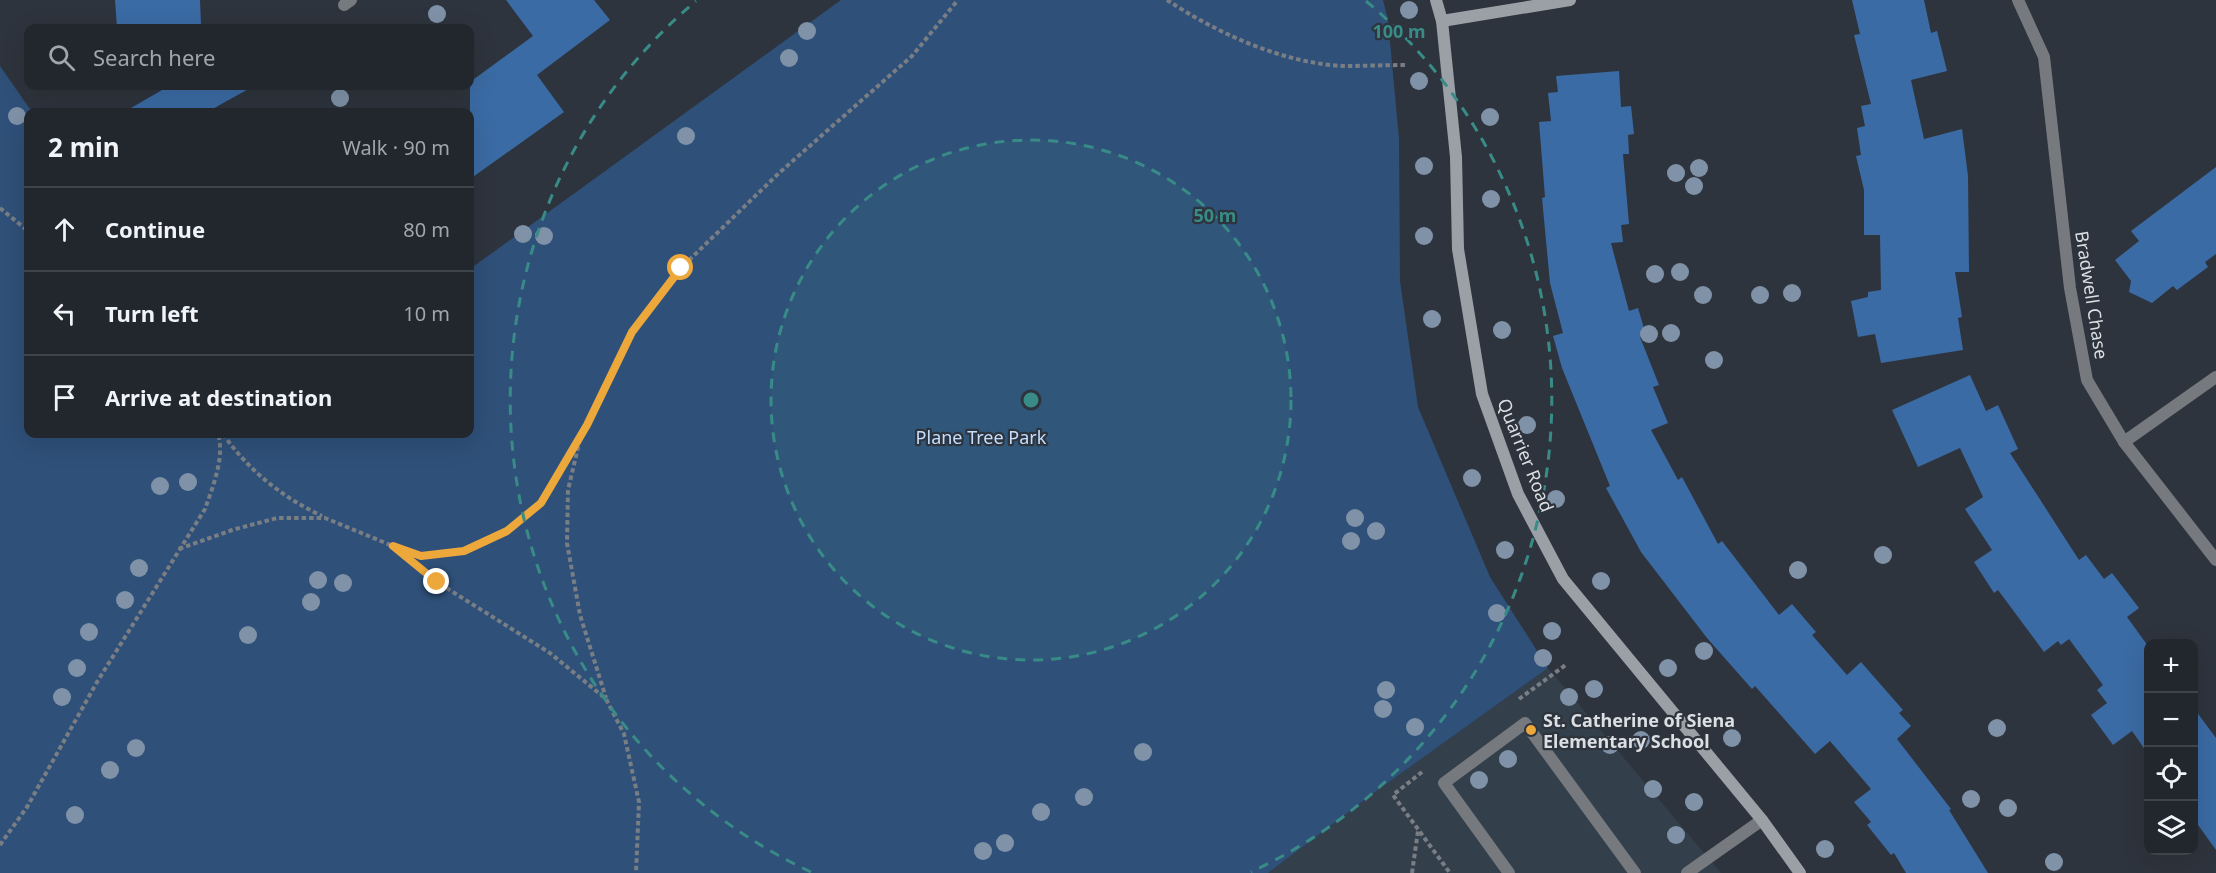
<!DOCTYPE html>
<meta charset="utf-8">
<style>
body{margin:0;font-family:"Noto Sans",sans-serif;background:#2e333a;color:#f1f3f6}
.controls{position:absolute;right:18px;bottom:18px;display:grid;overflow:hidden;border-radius:12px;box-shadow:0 6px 24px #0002}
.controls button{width:54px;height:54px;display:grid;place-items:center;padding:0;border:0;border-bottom:2px solid #3f444a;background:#22272e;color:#f1f3f6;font:30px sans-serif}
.stop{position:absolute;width:18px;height:18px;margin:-14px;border:4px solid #eda83c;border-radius:50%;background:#fff}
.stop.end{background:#eda83c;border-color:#fff;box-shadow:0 2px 6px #0008}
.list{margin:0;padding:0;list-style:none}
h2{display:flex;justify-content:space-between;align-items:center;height:78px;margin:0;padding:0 24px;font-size:26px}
h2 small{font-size:20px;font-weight:400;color:#a2a5aa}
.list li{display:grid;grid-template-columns:39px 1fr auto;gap:18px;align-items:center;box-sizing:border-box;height:84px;padding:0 24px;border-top:2px solid #3f444a}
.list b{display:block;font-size:22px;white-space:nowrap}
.list em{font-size:20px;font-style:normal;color:#a2a5aa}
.icon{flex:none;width:33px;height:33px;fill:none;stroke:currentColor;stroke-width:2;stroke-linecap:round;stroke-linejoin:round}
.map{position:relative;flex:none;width:2216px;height:873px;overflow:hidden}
.search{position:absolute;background:#22272e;box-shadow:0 6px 24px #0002;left:24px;top:24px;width:450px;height:66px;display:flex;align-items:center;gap:15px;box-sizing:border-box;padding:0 21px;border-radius:12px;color:#a2a5aa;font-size:22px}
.panel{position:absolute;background:#22272e;box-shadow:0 6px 24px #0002;left:24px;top:108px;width:450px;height:330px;border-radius:12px}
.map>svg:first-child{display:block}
</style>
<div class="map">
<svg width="2216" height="873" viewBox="0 0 2216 873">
<rect width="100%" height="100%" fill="#2e343d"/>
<!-- built -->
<path fill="#343f4c" d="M1548 668 1721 873H1268L1375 792Z"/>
<!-- green -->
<path fill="#2f5079" d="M841 0H1383L1388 20 1399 139 1400 281 1418 407 1490 577 1548 668 1375 792 1268 873H0V66L32 112H28V434H470V269Z"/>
<!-- building -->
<g fill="#3b6ba4">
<path d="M115 0H200L201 26H191V28H117Z"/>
<path d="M506 0H594L610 20 537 75 564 112 470 179V82L533 36Z"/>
<path d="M1852 0H1924L1931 33 1937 31 1947 71 1911 80 1924 139 1962 129 1968 176 1969 272H1955L1962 317 1958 318 1963 350 1881 363 1875 334 1858 337 1851 301 1868 297V292L1881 290 1880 235H1864V190L1856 156 1861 155 1857 128 1865 126 1861 106 1871 104 1854 35 1860 34Z"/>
<path d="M1619 71 1621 107 1631 106 1634 134 1628 135 1629 154H1623L1629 224 1621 225 1623 242 1611 243 1629 311 1638 308 1646 335 1640 337 1659 385 1653 387 1668 423 1651 430 1678 480 1682 477 1718 544 1722 541 1779 615 1792 604 1816 632 1812 635 1847 675 1861 662 1903 710 1899 713 1911 726 1897 739 1951 809 1949 810 1988 873H1906L1894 853 1891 855 1867 825 1871 822 1854 802 1871 789 1830 741 1815 754 1755 686 1752 689 1707 638 1641 552 1606 488 1610 486 1562 368 1553 336 1563 333 1550 283 1542 198 1545 197 1539 122 1551 121 1548 93 1558 92 1556 76Z"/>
<path d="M169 86H254L207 112H124Z"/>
<path d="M2216 167V254L2205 262 2208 267 2177 290 2173 286 2152 303 2129 292 2131 281 2115 260 2139 241 2131 231Z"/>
<path d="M1970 375 1986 411 1998 405 2018 449 2010 453 2079 560 2086 555 2104 579 2112 573 2139 608 2127 617 2148 646V754L2132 731 2113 745 2091 715 2107 703 2097 690 2103 685 2069 639 2061 645 2058 641 2044 652 1998 590 1994 593 1974 562 1992 550 1965 509 1983 497 1960 448 1918 467 1892 410Z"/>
<path d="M2193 707 2216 738V850L2193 818Z"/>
</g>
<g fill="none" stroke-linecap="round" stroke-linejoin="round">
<!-- path -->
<g stroke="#797e85" stroke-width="4" stroke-dasharray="4.5 3" stroke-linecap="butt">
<path d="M1167 0C1217 33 1282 63 1343 66 1364 66 1386 65 1408 65"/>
<path d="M0 208 28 231"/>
<path d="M223 434C249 471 282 497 322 516"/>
<path d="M580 439 568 490 567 543 580 615 606 698"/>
<path d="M393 546 421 556 464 551 507 531 541 503 587 425 632 332 681 268 779 173 912 56 958 0"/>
<path d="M179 549 232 530 277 518H325L393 546 437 582 550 653 606 699 624 734 639 802 636 873"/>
<path d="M1519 699 1567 664"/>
<path d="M1422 772 1393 795 1450 873"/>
<path d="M0 845 27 807 97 682 205 509C213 486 225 457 218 434"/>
<path d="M1412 873 1418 831"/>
</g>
<!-- lane -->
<g stroke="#76797e" stroke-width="12">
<path d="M1509 873 1444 783 1525 723 1635 873"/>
<path d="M1687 873 1762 820"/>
</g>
<!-- street -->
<g stroke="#76797e" stroke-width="12">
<path d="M2018 0 2044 57 2070 288 2087 380 2124 442 2216 560"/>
<path d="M344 5 351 0"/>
<path d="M2124 442 2216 377"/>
</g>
<!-- secondary -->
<g stroke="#9ba0a7" stroke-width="12">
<path d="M1436 0 1442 21 1456 157 1458 249 1482 394 1518 494 1563 579 1762 820 1800 873"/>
<path d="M1442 21 1570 0"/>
</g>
</g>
<!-- trees -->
<g fill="#8092a8">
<circle cx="1409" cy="10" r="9"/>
<circle cx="437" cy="14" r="9"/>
<circle cx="807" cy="31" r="9"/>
<circle cx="789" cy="58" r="9"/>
<circle cx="1419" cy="81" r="9"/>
<circle cx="340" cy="98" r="9"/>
<circle cx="17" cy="116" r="9"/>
<circle cx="1490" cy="117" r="9"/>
<circle cx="686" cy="136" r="9"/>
<circle cx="1424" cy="166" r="9"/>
<circle cx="1699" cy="168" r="9"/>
<circle cx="1676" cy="173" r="9"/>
<circle cx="1694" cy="186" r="9"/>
<circle cx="1491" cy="199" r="9"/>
<circle cx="523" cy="234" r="9"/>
<circle cx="544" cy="236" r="9"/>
<circle cx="1424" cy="236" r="9"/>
<circle cx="1680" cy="272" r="9"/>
<circle cx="1655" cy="274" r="9"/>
<circle cx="1792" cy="293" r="9"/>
<circle cx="1703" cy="295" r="9"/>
<circle cx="1760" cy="295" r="9"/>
<circle cx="1432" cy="319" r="9"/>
<circle cx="1502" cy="330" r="9"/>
<circle cx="1671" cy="333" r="9"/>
<circle cx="1649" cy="334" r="9"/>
<circle cx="1714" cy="360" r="9"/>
<circle cx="1527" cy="425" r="9"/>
<circle cx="1472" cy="478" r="9"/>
<circle cx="188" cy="482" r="9"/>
<circle cx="160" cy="486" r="9"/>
<circle cx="1556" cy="499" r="9"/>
<circle cx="1355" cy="518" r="9"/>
<circle cx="1376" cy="531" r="9"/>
<circle cx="1351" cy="541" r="9"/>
<circle cx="1505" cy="550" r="9"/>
<circle cx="1883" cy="555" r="9"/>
<circle cx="139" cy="568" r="9"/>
<circle cx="1798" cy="570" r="9"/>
<circle cx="318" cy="580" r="9"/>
<circle cx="1601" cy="581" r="9"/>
<circle cx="343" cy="583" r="9"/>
<circle cx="125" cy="600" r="9"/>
<circle cx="311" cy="602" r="9"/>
<circle cx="1497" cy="613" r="9"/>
<circle cx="1552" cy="631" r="9"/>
<circle cx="89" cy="632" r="9"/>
<circle cx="248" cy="635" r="9"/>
<circle cx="1704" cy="651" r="9"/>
<circle cx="1543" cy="658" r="9"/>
<circle cx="77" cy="668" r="9"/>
<circle cx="1668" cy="668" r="9"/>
<circle cx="1594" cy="689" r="9"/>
<circle cx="1386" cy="690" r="9"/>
<circle cx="62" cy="697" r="9"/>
<circle cx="1569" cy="697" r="9"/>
<circle cx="1383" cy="709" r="9"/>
<circle cx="1415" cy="727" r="9"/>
<circle cx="1997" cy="728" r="9"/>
<circle cx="1732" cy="738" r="9"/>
<circle cx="1641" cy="740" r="9"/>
<circle cx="1610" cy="745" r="9"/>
<circle cx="136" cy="748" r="9"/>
<circle cx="1143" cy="752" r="9"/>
<circle cx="1508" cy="759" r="9"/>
<circle cx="110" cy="770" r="9"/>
<circle cx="1479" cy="780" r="9"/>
<circle cx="1653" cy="789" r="9"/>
<circle cx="1084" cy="797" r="9"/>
<circle cx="1971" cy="799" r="9"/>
<circle cx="1694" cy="802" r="9"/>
<circle cx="2008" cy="808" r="9"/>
<circle cx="1041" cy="812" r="9"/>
<circle cx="75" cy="815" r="9"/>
<circle cx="1676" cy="835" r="9"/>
<circle cx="1005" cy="843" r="9"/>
<circle cx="1825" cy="849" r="9"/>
<circle cx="983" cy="851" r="9"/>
<circle cx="2054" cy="862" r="9"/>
</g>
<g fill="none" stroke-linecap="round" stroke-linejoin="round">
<!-- route -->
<path stroke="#eda83c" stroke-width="8" d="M437 582 393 546 421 556 464 551 507 531 541 503 587 425 632 332 681 268"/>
</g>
<!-- distance rings -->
<circle cx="1031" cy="400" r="260" fill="#388b86" fill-opacity=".12"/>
<g fill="none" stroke="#388b86" stroke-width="3" stroke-dasharray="10 8">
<circle cx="1031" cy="400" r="260"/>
<path d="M811 872A521 521 0 0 1 696 1M1366 1A521 521 0 0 1 1251 872"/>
</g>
<!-- markers -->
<circle fill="#eda83c" stroke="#2e343d" stroke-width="2" cx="1531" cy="730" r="6"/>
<g text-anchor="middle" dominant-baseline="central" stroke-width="4.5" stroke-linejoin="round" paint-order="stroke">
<!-- street labels -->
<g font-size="18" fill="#dbdfe4" stroke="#2e343d">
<text transform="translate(2092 295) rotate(81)">Bradwell Chase</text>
<text transform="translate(1526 455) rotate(68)">Quarrier Road</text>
</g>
<!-- park labels -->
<g font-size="18" fill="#c3deff" stroke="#2e343d">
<text x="981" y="437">Plane Tree Park</text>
</g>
<!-- poi labels -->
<g font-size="18" font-weight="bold" fill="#dbdfe4" stroke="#2e343d" text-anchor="start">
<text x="1543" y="720">St. Catherine of Siena<tspan x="1543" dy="21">Elementary School</tspan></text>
</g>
</g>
<circle cx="1031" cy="400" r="9" fill="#388b86" stroke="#2e343d" stroke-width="3"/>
<g font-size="18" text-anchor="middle" font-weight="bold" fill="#388b86" stroke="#2e343d" stroke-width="4.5" stroke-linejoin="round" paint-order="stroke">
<text x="1399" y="38">100 m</text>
<text x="1215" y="222">50 m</text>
</g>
</svg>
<div class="controls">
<button>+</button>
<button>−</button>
<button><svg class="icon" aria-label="locate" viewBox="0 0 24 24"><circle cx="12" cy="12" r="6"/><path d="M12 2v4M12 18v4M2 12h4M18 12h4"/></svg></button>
<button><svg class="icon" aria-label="layers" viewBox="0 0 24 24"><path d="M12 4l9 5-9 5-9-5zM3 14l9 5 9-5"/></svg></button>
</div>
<div class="stop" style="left:681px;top:268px"></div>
<div class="stop end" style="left:437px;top:582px"></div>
<div class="search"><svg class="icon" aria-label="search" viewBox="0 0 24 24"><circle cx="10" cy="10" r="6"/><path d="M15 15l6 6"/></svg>Search here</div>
<section class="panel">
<h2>2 min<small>Walk · 90 m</small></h2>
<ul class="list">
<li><svg class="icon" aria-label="ahead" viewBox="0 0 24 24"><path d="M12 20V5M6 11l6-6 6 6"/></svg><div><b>Continue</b></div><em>80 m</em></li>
<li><svg class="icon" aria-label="left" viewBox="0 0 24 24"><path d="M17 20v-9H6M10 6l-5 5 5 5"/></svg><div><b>Turn left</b></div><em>10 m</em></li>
<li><svg class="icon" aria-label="arrive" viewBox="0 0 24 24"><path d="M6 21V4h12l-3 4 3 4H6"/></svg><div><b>Arrive at destination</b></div></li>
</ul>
</section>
</div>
